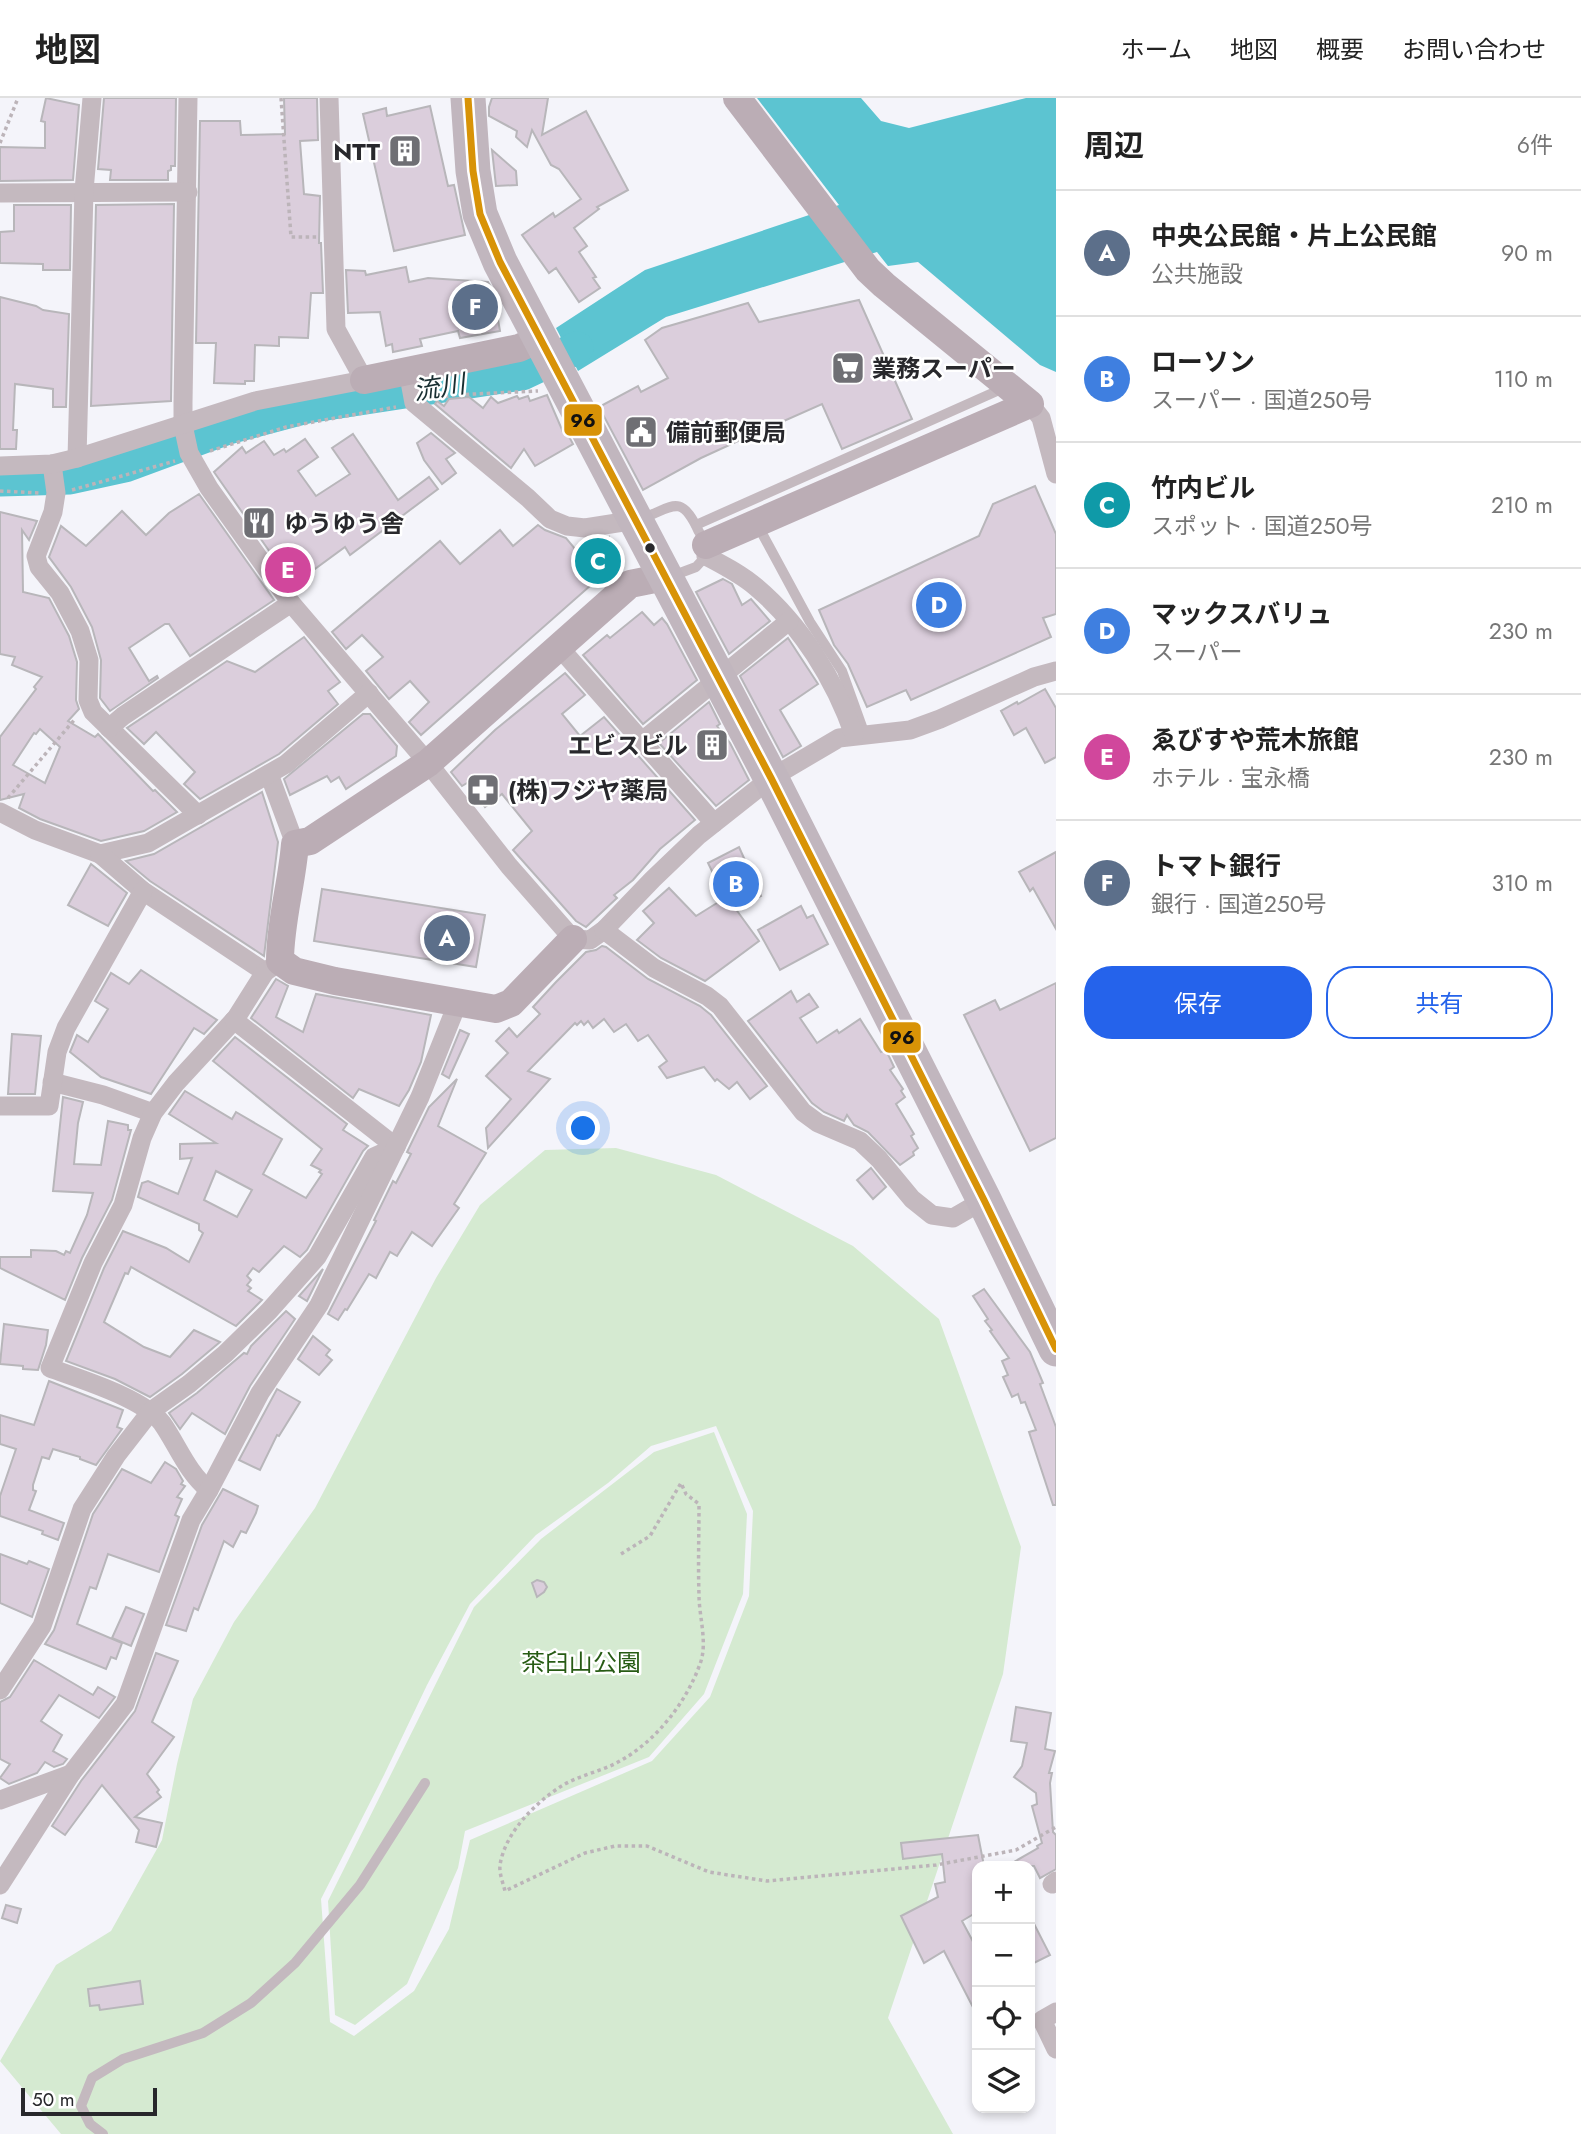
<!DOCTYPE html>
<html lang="ja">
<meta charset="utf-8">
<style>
body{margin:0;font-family:Jost,"Noto Sans JP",sans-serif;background:#f2f2f2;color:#222}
.controls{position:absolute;right:21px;bottom:21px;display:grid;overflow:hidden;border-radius:14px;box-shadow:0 4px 10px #0003}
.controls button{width:63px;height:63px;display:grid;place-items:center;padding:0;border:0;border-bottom:2px solid #e0e0e0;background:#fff;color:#222;font:35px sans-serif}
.scale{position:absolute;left:21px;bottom:18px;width:136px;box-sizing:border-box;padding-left:7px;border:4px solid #28282c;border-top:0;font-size:19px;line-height:24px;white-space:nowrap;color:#28282c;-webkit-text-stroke:5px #fff;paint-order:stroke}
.you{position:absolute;left:584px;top:1031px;width:24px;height:24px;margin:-18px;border:5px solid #fff;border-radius:50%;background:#1a73e8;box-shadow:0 0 0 10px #1a73e833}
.badge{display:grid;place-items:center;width:46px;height:46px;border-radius:50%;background:#2563eb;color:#fff;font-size:23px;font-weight:700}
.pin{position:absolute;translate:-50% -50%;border:4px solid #fff;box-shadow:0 2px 7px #0006}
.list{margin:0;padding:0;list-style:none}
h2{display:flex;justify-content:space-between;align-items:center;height:91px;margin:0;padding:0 28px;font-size:30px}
h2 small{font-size:23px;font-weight:400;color:#767676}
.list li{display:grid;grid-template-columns:46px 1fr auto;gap:21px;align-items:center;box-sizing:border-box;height:126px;padding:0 28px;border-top:2px solid #e0e0e0}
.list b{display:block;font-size:26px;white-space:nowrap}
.list p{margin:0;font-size:23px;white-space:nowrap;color:#767676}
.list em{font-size:23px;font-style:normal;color:#767676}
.actions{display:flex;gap:14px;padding:21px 28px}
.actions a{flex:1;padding:16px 0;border:2px solid #2563eb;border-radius:28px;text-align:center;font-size:24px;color:#2563eb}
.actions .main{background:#2563eb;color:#fff}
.icon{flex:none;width:38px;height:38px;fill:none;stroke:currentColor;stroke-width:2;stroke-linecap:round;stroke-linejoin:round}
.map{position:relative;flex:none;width:1056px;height:2036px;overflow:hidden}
header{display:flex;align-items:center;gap:42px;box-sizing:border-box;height:98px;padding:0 35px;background:#fff;border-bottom:2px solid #e0e0e0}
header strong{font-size:33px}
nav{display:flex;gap:38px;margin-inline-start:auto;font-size:24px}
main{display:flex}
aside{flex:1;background:#fff}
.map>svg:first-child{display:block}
</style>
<header>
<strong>地図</strong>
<nav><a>ホーム</a><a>地図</a><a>概要</a><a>お問い合わせ</a></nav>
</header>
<main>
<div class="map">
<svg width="1056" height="2036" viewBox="0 0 1056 2036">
<rect width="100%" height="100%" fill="#f4f4fa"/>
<!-- green -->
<g fill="#d5ead1" fill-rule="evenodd">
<path d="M616 1050 716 1077 853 1148 939 1221 1021 1449 1003 1576 888 1920 953 2036H61L0 1963 56 1867 111 1833 162 1742 177 1666 193 1601 234 1524 315 1410 436 1180 480 1107 545 1052ZM716 1328 753 1413 749 1498 710 1599 652 1663 470 1742 449 1831 414 1893 354 1938 330 1924 321 1801 384 1677 427 1587 470 1506 536 1437 608 1385 651 1348Z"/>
<path d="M714 1334 747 1416 743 1496 704 1596 649 1659 465 1733 458 1770 407 1886 355 1927 335 1917 328 1803 474 1509 541 1441 654 1354Z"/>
</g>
<!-- water -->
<path fill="#5cc4d1" d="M757 0H861L881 23 909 30 1026 0H1056V274L1040 267 918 164 888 168 877 154 666 219 578 273 556 230 645 172 839 107Z"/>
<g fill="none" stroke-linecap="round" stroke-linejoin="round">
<!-- river -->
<path stroke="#5cc4d1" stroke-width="33" d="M0 382 70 380 125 368 228 330 307 309 522 276 577 250"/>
</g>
<!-- building -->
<g fill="#dbcedc" stroke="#b8b6ba" stroke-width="2" fill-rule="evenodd">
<path d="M46 0 79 7 73 82 0 83V49L45 50V24L41 23Z"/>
<path d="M104 0H176L175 68H171V72L168 73V82H110L111 72 98 71Z"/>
<path d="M284 0H317L318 42 300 43 304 96 320 98 319 145H321L323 195H311L308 240 279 239V248L255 247 254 283H245V286L214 285 216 245H196L200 23H240L241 37 285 36Z"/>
<path d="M492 0H548L542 37 586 13 628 92 597 109 599 111 574 130 587 148 579 154 596 179 593 180 600 190 579 204 556 170 549 175 522 137 553 115 555 119 581 101 559 71 551 67 532 32 527 49 516 39 517 33 489 18V9Z"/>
<path d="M430 8 448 88 454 87 465 137 394 153 363 16 386 10 387 18Z"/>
<path d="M492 52 516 73 517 87 496 88Z"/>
<path d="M174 106 171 303 91 308 96 107Z"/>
<path d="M14 107H71L70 172H43V166L0 165V134L14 133Z"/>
<path d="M406 169 409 184 428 180 488 184 493 193 500 233 460 240 458 233 420 241 422 248 393 254 392 246 386 248 380 214 348 215 346 172 365 173 366 177Z"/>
<path d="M0 199 36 208 43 212 69 216 66 309H53V291L15 286 13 332H17L16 351H0Z"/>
<path d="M859 202 912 321 842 351 822 306 777 326 780 331 754 342 751 337 701 360 643 392 599 309 638 288 641 294 668 280 645 242 662 230 748 205 759 224Z"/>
<path d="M547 297 563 334 566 333 573 346 535 368 524 351 511 370 435 306 437 303 444 308 449 301 469 299 483 310 491 299 498 305 517 298 519 301 528 298 530 303Z"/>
<path d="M431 335 455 355 446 361 456 375 442 386 424 362 417 345Z"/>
<path d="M353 336 398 402 429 379 438 391 350 457 345 449 293 487 214 374 242 349 246 355 264 343 274 357 284 351 286 354 305 341 318 359 298 373 316 398 350 376 332 350Z"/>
<path d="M1035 388 1056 436V516L1043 520 1051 539 911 602 906 592 867 609 848 566 834 547 819 512 979 438 993 406Z"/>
<path d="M199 396 274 502 190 558 169 526H165L129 550 149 583 157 578 158 580 110 613 100 600 101 562 92 529 71 489 49 459 61 428 86 448 122 413 146 437 169 415Z"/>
<path d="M0 414 37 423 29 442 22 432 23 494 49 500 69 538 77 564 76 602 79 611 68 623 95 639 98 636 153 693 155 692 177 714 144 733 101 743 40 721 19 710 24 696 0 702V639L36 591 34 589 42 579 12 567 15 559 0 556ZM40 631 60 649 45 685 13 667 34 635 36 636Z"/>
<path d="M538 427 545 432 566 440 580 457 609 439 608 472 421 637 409 624 429 604 410 583 389 601 366 573 383 559 362 537 346 551 332 534 440 443 460 466 500 432 513 448Z"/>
<path d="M723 481 732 486 742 507 751 501 770 523 729 556 696 494Z"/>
<path d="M642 514 654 527 662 520 667 526 697 582 643 626 583 557 607 537 610 540Z"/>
<path d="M304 539 340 584 328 593 338 606 279 656 200 701 184 686 195 674 156 634 144 646 127 630 227 563 255 574Z"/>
<path d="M788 540 818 586 780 612 801 648 783 659 740 578Z"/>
<path d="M565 575 585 597 562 616 580 638 604 619 695 722 660 751 633 782 614 797 617 800 586 829 576 823 513 752 532 733 502 696 485 709 467 685 462 688 451 674 495 632Z"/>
<path d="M1045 591 1056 610V659L1045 665 1026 630 1014 637 1001 613 1017 604 1018 606Z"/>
<path d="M709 604 720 626 717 628 730 645 749 682 716 708 659 645Z"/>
<path d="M363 616H370L397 648 396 658 346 691 339 679 331 684 327 678 290 697 284 681Z"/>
<path d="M262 694 278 744 264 858 150 783 126 763 154 756Z"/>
<path d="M739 749 761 798 735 810 759 843 705 883 661 860 637 842 654 825 643 813 669 790 696 818 725 800 708 765Z"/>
<path d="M1056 754V831L1033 790 1030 793 1019 774Z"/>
<path d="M91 766 127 795 108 828 68 807Z"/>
<path d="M322 791 485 817 476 869 314 843Z"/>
<path d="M801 808 807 820 813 817 828 846 780 872 758 832Z"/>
<path d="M602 848 606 849 648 881 700 908 711 917 767 988 750 1001 737 984 729 991 717 981 715 983 704 969 667 980 659 969 667 963 648 937 638 943 626 926 614 934 604 921 593 930 588 923 584 927 581 923 577 927 575 925 528 973 550 981 488 1050 486 1030 511 1001 486 978 508 955 496 943 509 930 517 939 540 916 533 909 556 884 586 854 596 852Z"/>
<path d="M141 872 217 922 204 936 194 930 151 996 101 979 70 954 77 937 88 944 108 911 95 903 111 875 129 886Z"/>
<path d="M276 881 288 888 276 919 303 934 316 896 431 917 421 964 409 992 399 1008 359 991 353 1000 251 920Z"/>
<path d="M1056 885V1040L1030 1053 964 917 995 902 1000 912Z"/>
<path d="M791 893 797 904 809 896 818 909 800 920 817 945 837 932 839 935 860 921 881 954 886 952 894 969 890 972 903 991 901 993 905 999 896 1006 914 1036 911 1038 918 1050 913 1054 914 1057 900 1067 868 1034 854 1027 847 1017 844 1023 824 1014 812 1005 748 923Z"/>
<path d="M460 932 469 936 449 980 442 976Z"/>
<path d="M12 936 41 938 35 996H8Z"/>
<path d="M235 939 347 1026 343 1032 368 1048 363 1053 307 1152 300 1159 284 1148 259 1174 253 1170 247 1178 251 1182 247 1187 251 1190 248 1193 262 1202 236 1228 131 1169 128 1176 125 1175 104 1224 144 1249 170 1259 194 1232 220 1244 182 1276 150 1299 115 1281 66 1263 104 1170 123 1133 166 1150 189 1164 203 1135 199 1132V1126L138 1099 142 1085 148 1083 178 1096 192 1060 180 1061V1046L216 1045 169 1016 185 993 232 1021 236 1014 282 1041 263 1076 306 1100 322 1076 319 1074 321 1072 311 1067 322 1051 213 963ZM216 1073 252 1092 237 1119 204 1102Z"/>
<path d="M457 981 438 1028 486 1055 454 1106 459 1110 432 1148 412 1134 397 1158 390 1154 376 1180 369 1176 347 1212 345 1211 338 1222 328 1216 376 1123 374 1122 393 1083 396 1085 411 1056 407 1054 429 1009Z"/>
<path d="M63 999 83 1004 78 1025 74 1066 101 1067 108 1023 128 1027V1032H131L112 1102 82 1160 65 1202 0 1170V1159H31V1152L56 1153 64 1157 66 1153 70 1155 87 1117 93 1095 53 1093Z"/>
<path d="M871 1070 886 1089 873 1101 857 1082Z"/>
<path d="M323 1171 307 1203 299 1198Z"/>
<path d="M984 1191 1030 1254 1043 1285 1040 1286 1056 1329V1407H1053L1029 1334 1036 1332 1025 1304 1021 1305 1018 1296 1012 1299 1003 1279 1008 1277 1002 1263 1009 1260 990 1233 992 1232 985 1223 988 1221 973 1198Z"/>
<path d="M286 1213 295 1221 250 1288 225 1336 192 1315 180 1331 169 1315 197 1295 244 1255 247 1256 251 1248Z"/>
<path d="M4 1226 48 1232 46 1247 38 1272 23 1271V1268L0 1266Z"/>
<path d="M313 1238 330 1252 326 1257 332 1262 319 1277 298 1261Z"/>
<path d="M49 1283 123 1312 117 1329 122 1331 96 1367 80 1361V1359L53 1351 49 1361 42 1359 33 1387V1392L36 1393 29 1412 64 1425 58 1442 42 1436 43 1433 0 1418V1398L16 1351 0 1346V1317L34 1327Z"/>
<path d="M277 1291 300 1304 279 1338 277 1337 260 1372 239 1362Z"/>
<path d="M165 1364 176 1371 183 1383 181 1386 185 1388 177 1399 182 1401 175 1417 179 1419 159 1474 108 1456 96 1491 90 1489 77 1526 122 1545 116 1561 111 1559 106 1571 45 1546 54 1532 93 1416 122 1371 151 1385Z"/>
<path d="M223 1391 258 1408 256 1415 246 1435 241 1433 233 1449 224 1443 198 1512 194 1510 186 1533 166 1527 202 1427Z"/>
<path d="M0 1456 27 1466 29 1463 49 1471 32 1519 0 1505Z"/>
<path d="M537 1482 544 1484 547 1489 544 1494 537 1499 532 1485Z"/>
<path d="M126 1509 144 1516 131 1548 112 1540Z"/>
<path d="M156 1555 178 1563 152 1624 174 1639 147 1676 159 1692 157 1694 161 1699 135 1719 162 1725 156 1749 136 1744 139 1732 102 1687 65 1737 52 1728 81 1683 135 1613Z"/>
<path d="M34 1562 93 1597 98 1589 115 1599 99 1620 59 1597 41 1623 62 1637 53 1653 67 1661 63 1666 54 1669 45 1664 37 1675 9 1686 0 1680 10 1666 0 1661V1604L10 1599Z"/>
<path d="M1016 1609 1051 1615 1045 1651 1055 1653 1049 1675H1052L1050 1685 1053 1734 1056 1737V1771L1040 1780 1034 1768H1007L1038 1750 1037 1748 1042 1745 1032 1708 1037 1706 1036 1695 1014 1679 1022 1668 1027 1645 1011 1643Z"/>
<path d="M978 1737 984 1768H977V1814L962 1823 977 1851V1917L944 1853 924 1865 901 1818 938 1799 935 1786 945 1784 942 1756 903 1761 901 1745Z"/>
<path d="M6 1807 21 1811 17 1825 2 1820Z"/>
<path d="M1030 1818 1050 1857 1030 1867Z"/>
<path d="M140 1883 143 1906 100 1912 99 1907 90 1908 88 1891Z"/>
</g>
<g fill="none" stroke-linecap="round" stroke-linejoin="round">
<!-- path -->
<g stroke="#bcb4b9" stroke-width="3.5" stroke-dasharray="3.5 3.5" stroke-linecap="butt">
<path d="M281 0 291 139H317"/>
<path d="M0 45 18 0"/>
<path d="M438 300 453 297 538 293"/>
<path d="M210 353 286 329 396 309"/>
<path d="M72 392 175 363"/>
<path d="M0 393 40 395"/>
<path d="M615 470 617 446"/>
<path d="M8 700 75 621"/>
<path d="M621 1456 650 1438 681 1385 686 1396 699 1406C699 1437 698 1467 699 1497 699 1519 708 1545 700 1566 686 1605 656 1643 620 1663 601 1674 578 1677 560 1689 534 1706 505 1735 500 1767 499 1775 503 1785 505 1793L585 1755 615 1748H647L709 1774 767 1783 936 1767 1016 1752 1056 1729"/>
</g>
<!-- lane -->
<g stroke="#c4b9bf" stroke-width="10">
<path d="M640 421C671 411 680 393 698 432 703 441 707 447 706 458L696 469 672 478"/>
<path d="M757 426 810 524 842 573 865 637"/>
<path d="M696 427 1006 289"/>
<path d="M103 2036 90 2026 81 2008 92 1980 123 1961 203 1935 251 1905 295 1865 360 1787 425 1685"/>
</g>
<!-- street -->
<g stroke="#c4b9bf" stroke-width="19">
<path d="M188 0 183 305V327L189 355 209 390 291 505 428 665 509 768 573 841 590 842 604 832 653 781 699 737 771 680 839 640 910 632 940 621 1034 579 1056 573"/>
<path d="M0 95 188 94"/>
<path d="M408 273 414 305 528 400 550 421 567 428 585 430 636 422"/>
<path d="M1030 306 1041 320 1056 376"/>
<path d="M77 360 84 93 92 0"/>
<path d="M52 366 56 395 53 414 36 458 39 469 60 495 80 533 89 562 88 602 93 614 198 717"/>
<path d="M0 368 52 366 77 360 255 303 364 282 336 231 329 0"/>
<path d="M706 458C723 467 741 476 756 489 801 527 835 582 854 637"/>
<path d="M559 549 714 725"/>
<path d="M109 630 123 618 291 505"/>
<path d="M642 643 789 523"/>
<path d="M269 676 295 746"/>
<path d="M0 714 35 732 100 756 148 745 286 666 369 595"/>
<path d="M100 756 143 793 265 874 275 867"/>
<path d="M604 832 654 870 707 898 720 908 803 1014 818 1025 860 1043 879 1061 912 1101 932 1117 953 1120 984 1102"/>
<path d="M52 984 103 997 153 1015"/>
<path d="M0 1008H49L57 954 66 930 143 793"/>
<path d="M209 1392C187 1374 178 1348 162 1325 143 1300 80 1281 50 1270L93 1165 123 1107 142 1040 153 1015 176 985 236 920 265 874"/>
<path d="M0 1592 42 1528 82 1411 116 1358 151 1313 189 1286 225 1256 269 1213 317 1159 374 1059 396 1049 234 922"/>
<path d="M0 1702 71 1676"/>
<path d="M1052 1786 1056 1783"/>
<path d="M0 1787 71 1676 125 1606 191 1422 209 1392 260 1295 319 1207 420 999 458 904"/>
<path d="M1056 1914 1042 1922 1056 1951"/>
</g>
<!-- secondary -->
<g stroke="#bbadb5" stroke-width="28">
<path d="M364 282 519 250 539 241"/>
<path d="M706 447 1030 306 884 187 868 172 737 0"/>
<path d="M573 841 511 905 496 911 335 883 294 873 280 863C280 824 292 785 295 746L310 743 428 665 630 486 665 479"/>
</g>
<!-- highway -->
<path stroke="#c1b6be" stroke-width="35" d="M468 0 473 73 480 116 500 164 771 680 984 1102 1056 1251"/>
<defs>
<path id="bus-1" d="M468 0 473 73 480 116 500 164 771 680 984 1102 1056 1251"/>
</defs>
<!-- bus-1 casing -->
<use href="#bus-1" stroke="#fff" stroke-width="12"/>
<!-- bus-1 -->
<use href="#bus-1" stroke="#d89307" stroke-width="7"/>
</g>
<!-- icons -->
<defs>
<symbol id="building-square" viewBox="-11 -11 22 22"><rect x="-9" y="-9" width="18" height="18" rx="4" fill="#6f6f74" stroke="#fff"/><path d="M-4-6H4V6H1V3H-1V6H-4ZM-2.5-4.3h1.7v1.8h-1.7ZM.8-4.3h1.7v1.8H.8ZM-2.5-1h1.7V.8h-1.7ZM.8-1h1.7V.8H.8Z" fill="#fff"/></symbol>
<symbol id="supermarket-square" viewBox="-11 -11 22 22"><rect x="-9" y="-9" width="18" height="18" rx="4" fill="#6f6f74" stroke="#fff"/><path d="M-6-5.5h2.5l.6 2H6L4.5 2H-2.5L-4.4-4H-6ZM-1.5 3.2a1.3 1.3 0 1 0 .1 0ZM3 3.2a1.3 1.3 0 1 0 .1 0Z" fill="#fff"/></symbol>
<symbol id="civic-square" viewBox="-11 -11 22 22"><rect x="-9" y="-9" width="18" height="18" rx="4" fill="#6f6f74" stroke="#fff"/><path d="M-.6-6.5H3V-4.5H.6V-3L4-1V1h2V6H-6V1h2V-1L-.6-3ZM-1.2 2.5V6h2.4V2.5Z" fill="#fff"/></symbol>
<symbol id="restaurant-square" viewBox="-11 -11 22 22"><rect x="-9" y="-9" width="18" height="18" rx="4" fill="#6f6f74" stroke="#fff"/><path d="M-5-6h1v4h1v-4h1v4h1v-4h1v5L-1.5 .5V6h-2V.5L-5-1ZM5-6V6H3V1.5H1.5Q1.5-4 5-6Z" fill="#fff"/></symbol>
<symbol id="pharmacy-square" viewBox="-11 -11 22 22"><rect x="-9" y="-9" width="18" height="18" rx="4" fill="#6f6f74" stroke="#fff"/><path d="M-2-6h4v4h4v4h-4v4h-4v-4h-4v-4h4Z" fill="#fff"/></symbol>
</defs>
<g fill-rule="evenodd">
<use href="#building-square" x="386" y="34" width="38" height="38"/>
<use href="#supermarket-square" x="829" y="251" width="38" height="38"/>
<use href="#civic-square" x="622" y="315" width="38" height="38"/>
<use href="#restaurant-square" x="240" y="406" width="38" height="38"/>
<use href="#building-square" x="693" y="628" width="38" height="38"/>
<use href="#pharmacy-square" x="464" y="673" width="38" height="38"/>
</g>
<!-- markers -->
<circle fill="#28282c" stroke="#fff" stroke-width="2.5" cx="650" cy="450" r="6"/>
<g text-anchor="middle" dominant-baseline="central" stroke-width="5" stroke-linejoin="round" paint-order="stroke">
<!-- poi labels -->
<g font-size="24" font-weight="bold" fill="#28282c" stroke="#fff" text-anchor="start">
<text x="380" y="53" text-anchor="end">NTT</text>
<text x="872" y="270">業務スーパー</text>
<text x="666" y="334">備前郵便局</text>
<text x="284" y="425">ゆうゆう舎</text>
<text x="688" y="647" text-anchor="end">エビスビル</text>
<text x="508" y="692">(株)フジヤ薬局</text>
</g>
<!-- park labels -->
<g font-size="24" fill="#275b14" stroke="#fff">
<text x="581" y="1564">茶臼山公園</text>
</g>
<!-- water labels -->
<g font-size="26" font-style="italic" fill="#182e31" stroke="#fff">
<text transform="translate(439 289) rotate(-9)">流川</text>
</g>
</g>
<g stroke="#fff" stroke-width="2.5">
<rect x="563" y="305" width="40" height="34" rx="7" fill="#d89307"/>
<rect x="882" y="923" width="40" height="33" rx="7" fill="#d89307"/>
</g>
<g font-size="19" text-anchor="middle" font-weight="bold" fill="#111">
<text x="583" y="329">96</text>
<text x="902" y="946">96</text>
</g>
</svg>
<div class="controls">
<button>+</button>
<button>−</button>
<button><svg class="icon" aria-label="locate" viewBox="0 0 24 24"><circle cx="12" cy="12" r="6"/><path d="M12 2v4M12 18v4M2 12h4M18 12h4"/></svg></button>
<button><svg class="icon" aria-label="layers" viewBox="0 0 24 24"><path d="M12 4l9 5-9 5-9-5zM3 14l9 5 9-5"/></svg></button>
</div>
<div class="scale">50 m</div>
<div class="you"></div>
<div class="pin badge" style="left:447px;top:840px;background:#5c6f8a">A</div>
<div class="pin badge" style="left:736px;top:786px;background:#3f7fe0">B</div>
<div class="pin badge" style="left:598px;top:463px;background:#0f9aa8">C</div>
<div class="pin badge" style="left:939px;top:507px;background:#3f7fe0">D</div>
<div class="pin badge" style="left:288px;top:472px;background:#d1479c">E</div>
<div class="pin badge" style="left:475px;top:209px;background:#5c6f8a">F</div>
</div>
<aside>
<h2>周辺<small>6件</small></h2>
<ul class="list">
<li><span class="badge" style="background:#5c6f8a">A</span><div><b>中央公民館・片上公民館</b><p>公共施設</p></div><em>90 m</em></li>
<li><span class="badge" style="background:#3f7fe0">B</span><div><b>ローソン</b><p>スーパー · 国道250号</p></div><em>110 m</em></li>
<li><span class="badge" style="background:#0f9aa8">C</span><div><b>竹内ビル</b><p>スポット · 国道250号</p></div><em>210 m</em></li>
<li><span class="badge" style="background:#3f7fe0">D</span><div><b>マックスバリュ</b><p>スーパー</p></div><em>230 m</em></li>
<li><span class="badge" style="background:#d1479c">E</span><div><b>ゑびすや荒木旅館</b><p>ホテル · 宝永橋</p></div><em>230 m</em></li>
<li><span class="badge" style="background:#5c6f8a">F</span><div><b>トマト銀行</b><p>銀行 · 国道250号</p></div><em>310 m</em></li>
</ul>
<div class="actions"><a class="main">保存</a><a>共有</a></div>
</aside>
</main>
